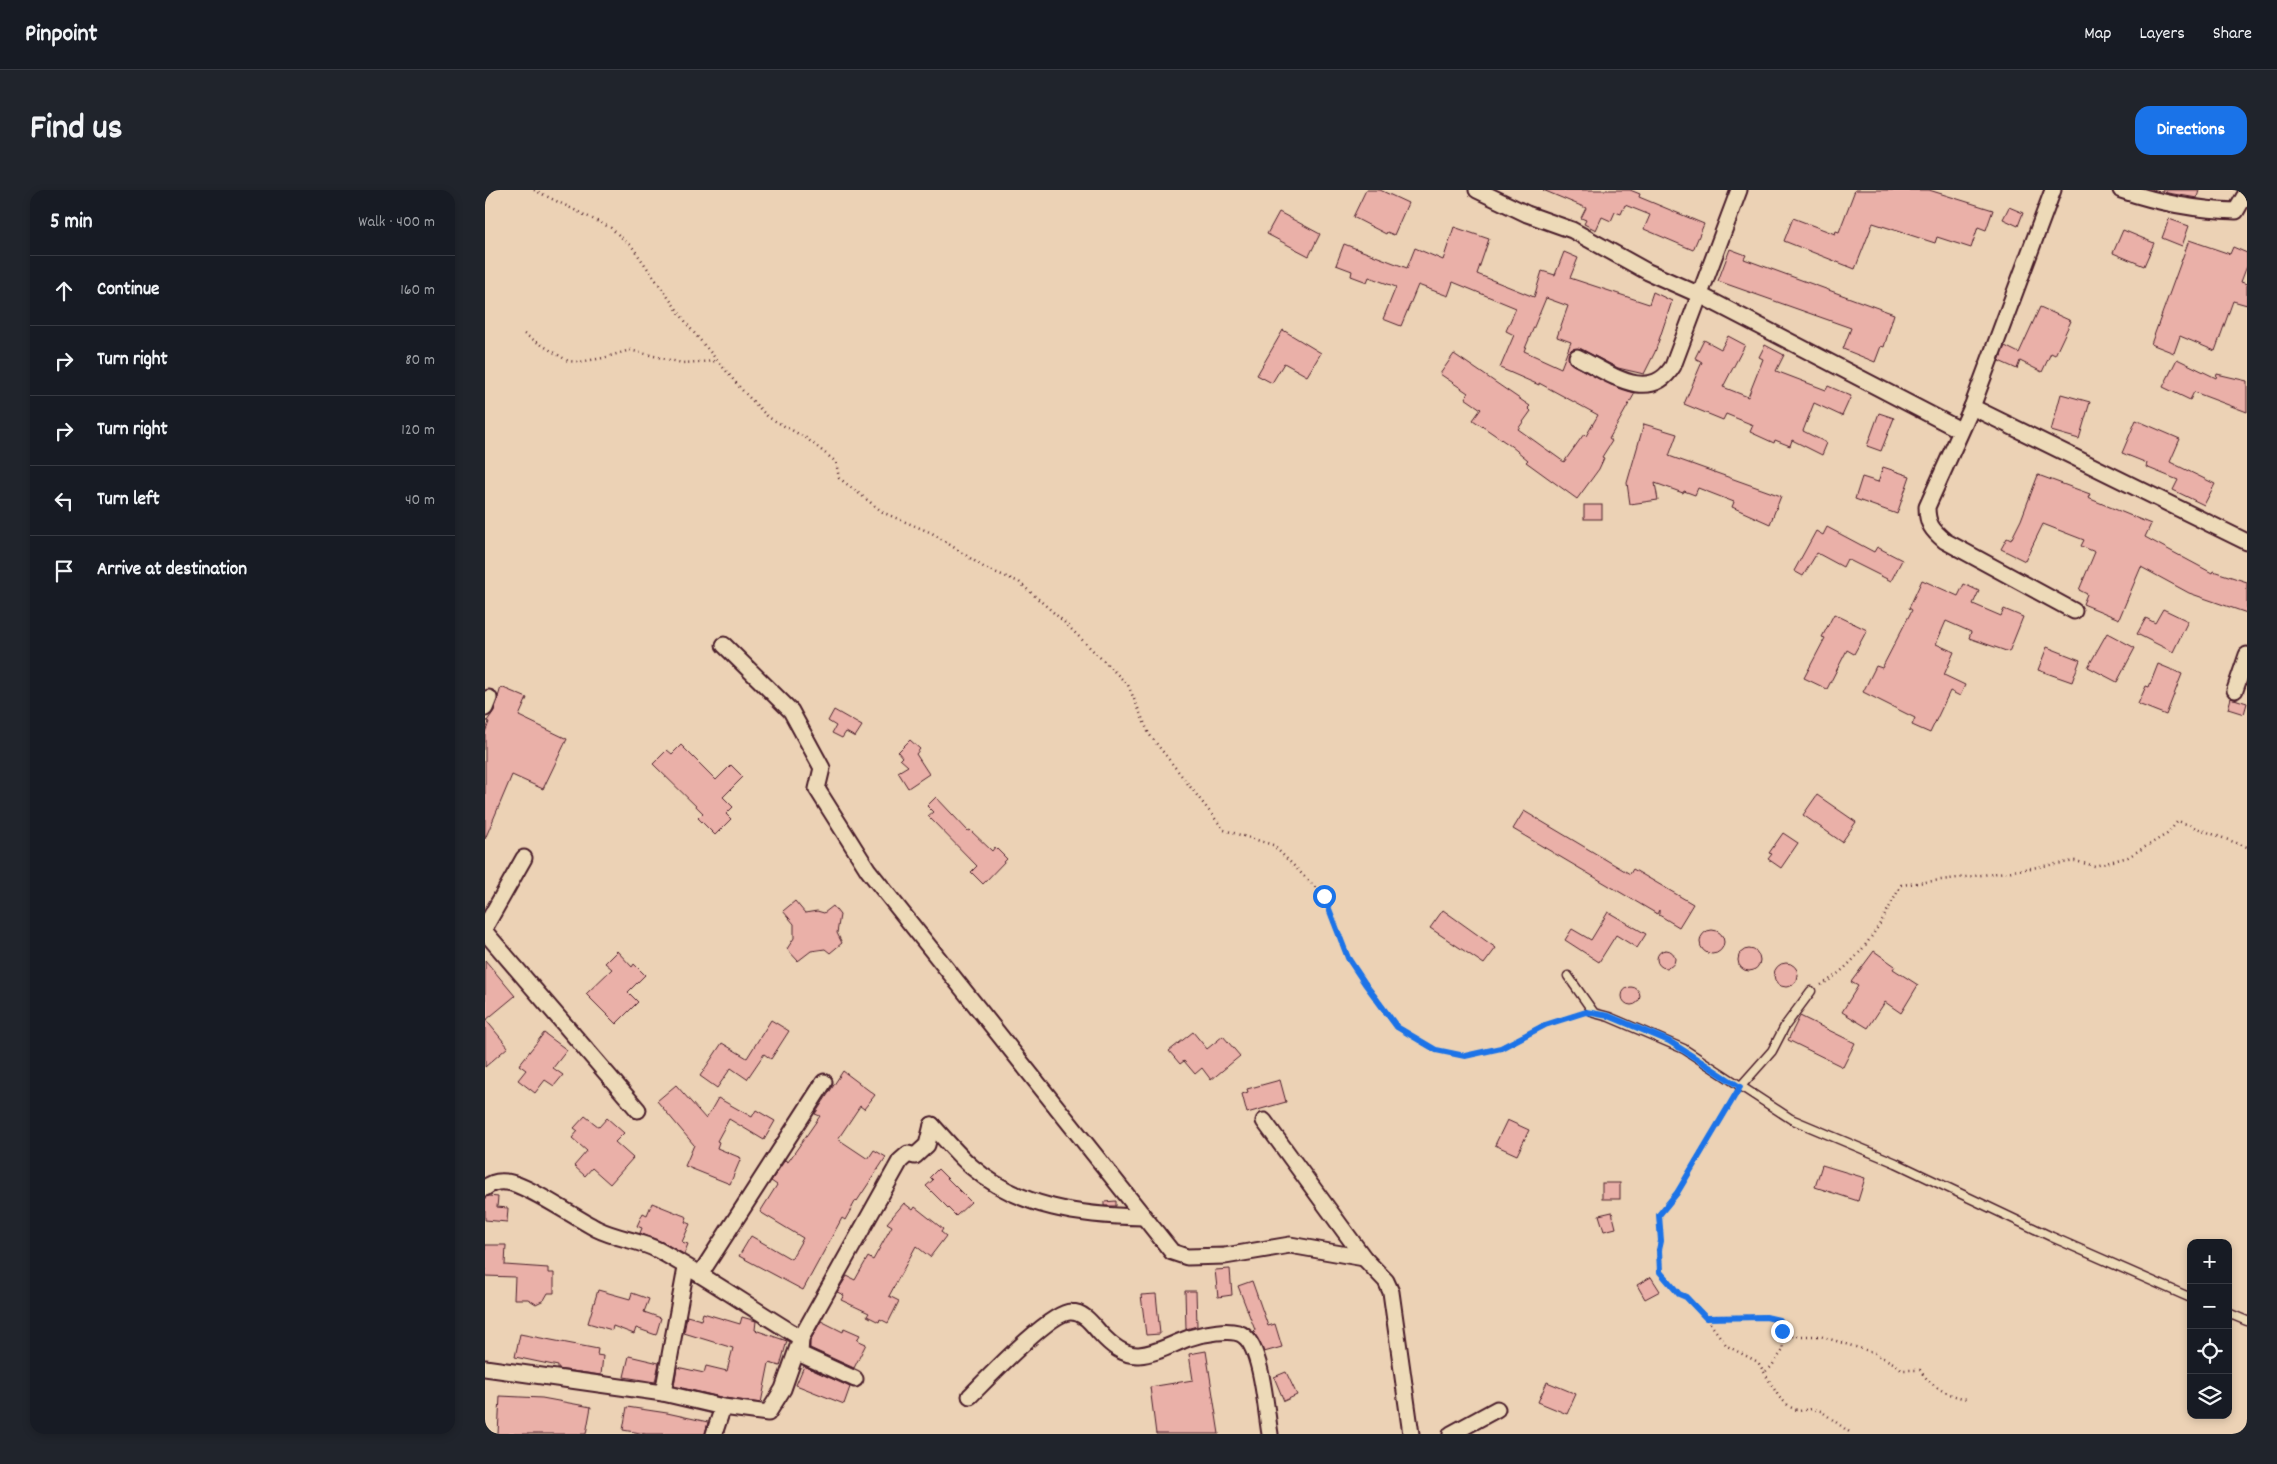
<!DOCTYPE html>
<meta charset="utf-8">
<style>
body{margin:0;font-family:Dekko,sans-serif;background:#20242c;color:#f1f3f6}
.controls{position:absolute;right:15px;bottom:15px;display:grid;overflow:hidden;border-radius:10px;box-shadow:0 2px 8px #0003}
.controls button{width:45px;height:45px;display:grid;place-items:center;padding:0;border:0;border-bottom:1px solid #363941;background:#171b24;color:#f1f3f6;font:25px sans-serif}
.stop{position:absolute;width:15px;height:15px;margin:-11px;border:4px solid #1a73e8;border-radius:50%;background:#fff}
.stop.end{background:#1a73e8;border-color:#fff;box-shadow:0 1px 5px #0008}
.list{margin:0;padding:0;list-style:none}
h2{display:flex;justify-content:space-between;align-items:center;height:65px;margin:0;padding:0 20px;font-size:21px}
h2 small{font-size:16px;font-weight:400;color:#9ea1a6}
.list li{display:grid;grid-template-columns:32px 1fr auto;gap:15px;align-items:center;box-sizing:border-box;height:70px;padding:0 20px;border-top:1px solid #363941}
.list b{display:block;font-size:19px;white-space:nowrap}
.list em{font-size:16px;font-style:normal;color:#9ea1a6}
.icon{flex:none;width:28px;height:28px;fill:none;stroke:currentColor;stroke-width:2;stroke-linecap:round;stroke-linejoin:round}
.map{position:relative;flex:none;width:1762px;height:1244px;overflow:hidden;border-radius:15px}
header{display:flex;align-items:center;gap:30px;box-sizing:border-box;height:70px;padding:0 25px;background:#171b24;border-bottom:1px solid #363941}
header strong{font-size:24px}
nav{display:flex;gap:28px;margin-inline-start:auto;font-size:18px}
.intro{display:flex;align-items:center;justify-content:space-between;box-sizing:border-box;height:120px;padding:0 30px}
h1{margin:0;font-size:35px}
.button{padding:12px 22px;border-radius:15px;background:#1a73e8;color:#fff;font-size:18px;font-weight:700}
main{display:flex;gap:30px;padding:0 30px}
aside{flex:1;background:#171b24;border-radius:15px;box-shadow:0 2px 8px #0003}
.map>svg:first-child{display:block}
</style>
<header>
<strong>Pinpoint</strong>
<nav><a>Map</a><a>Layers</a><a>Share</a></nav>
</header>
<div class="intro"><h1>Find us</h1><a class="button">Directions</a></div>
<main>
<aside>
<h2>5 min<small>Walk · 400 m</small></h2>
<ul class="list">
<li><svg class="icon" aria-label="ahead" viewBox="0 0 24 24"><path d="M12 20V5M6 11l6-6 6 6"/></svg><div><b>Continue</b></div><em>160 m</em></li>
<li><svg class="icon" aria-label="right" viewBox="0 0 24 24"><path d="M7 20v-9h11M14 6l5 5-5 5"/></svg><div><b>Turn right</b></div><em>80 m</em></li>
<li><svg class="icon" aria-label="right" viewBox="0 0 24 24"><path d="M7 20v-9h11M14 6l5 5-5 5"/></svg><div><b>Turn right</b></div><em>120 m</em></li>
<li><svg class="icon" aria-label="left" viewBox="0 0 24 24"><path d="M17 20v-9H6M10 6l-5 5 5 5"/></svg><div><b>Turn left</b></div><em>40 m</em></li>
<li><svg class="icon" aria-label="arrive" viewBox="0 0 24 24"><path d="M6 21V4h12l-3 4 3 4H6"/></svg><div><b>Arrive at destination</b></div></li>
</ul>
</aside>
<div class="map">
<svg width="1762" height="1244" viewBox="0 0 1762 1244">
<rect width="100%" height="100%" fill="#ecd2b5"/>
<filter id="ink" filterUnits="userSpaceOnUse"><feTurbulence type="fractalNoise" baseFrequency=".02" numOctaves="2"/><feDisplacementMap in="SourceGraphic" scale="10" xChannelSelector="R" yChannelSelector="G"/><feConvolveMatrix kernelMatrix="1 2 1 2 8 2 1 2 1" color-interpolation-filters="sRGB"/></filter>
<g filter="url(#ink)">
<!-- building -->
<g fill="#eab0a8" stroke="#4a1f2b" fill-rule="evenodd">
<path d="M881 0H895L923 13 909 45 902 42 901 44 868 27Z"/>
<path d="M1058 0H1145L1155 4 1154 7 1219 34 1208 60 1159 39 1165 25 1140 15 1136 24 1130 22 1126 31 1117 27 1111 40 1099 34 1101 30 1096 28 1101 18Z"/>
<path d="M1370 0H1444L1508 20 1501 40 1493 37 1486 58 1452 47 1450 53 1388 33 1370 79 1299 51 1308 28 1350 44 1351 41 1354 42Z"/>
<path d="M1677 0H1714L1712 8 1677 2Z"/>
<path d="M1524 17 1538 23 1533 36 1518 29Z"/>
<path d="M794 22 835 44 824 66 782 44Z"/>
<path d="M1684 29 1704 36 1697 56 1677 48Z"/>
<path d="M969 37 1004 49 992 84 1049 107 1057 81 1070 85 1079 62 1093 68 1085 88 1164 114 1168 102 1187 111 1170 162 1159 184 1133 178 1096 159H1087L1084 163V172L1088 175 1126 195 1150 203 1124 249 1127 251 1117 267 1119 268 1114 279 1092 309 1041 272 1043 270 1026 256 988 230 996 219 980 208 983 203 955 184 969 164 1045 216 1043 218 1046 221 1033 239 1079 272 1099 244 1101 246 1113 225 1054 193V195L1015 178 1029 145 1021 141 1031 118 968 92 963 106 933 95 916 136 898 129 911 97 884 87 882 92 866 86 867 81 851 75 859 54 922 78 930 58 958 70ZM1061 108 1083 116 1072 147 1086 152 1076 178 1039 161Z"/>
<path d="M1638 40 1669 53 1659 76 1628 63Z"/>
<path d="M1704 50 1745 64 1748 57 1762 63V76L1756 92 1762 94V115L1748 111 1730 161 1695 146 1689 163 1666 154Z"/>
<path d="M1245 59 1261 65 1259 69 1409 124 1399 157 1396 156 1390 172 1358 159 1366 138 1233 91Z"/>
<path d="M1555 117 1586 131 1570 165 1566 163 1557 182 1535 171 1532 179 1514 171 1520 156 1534 163Z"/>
<path d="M798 140 836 163 822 186 799 173 787 193 772 185Z"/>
<path d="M1243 146 1260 155 1238 197 1263 207 1278 169 1274 167 1280 155 1299 165 1291 181 1341 200 1343 196 1366 206 1357 226 1329 213 1318 241 1342 253 1337 265 1307 250 1305 256 1290 250 1289 253 1265 242 1268 235 1241 224 1238 230 1199 214 1217 172 1210 168 1219 150 1236 159Z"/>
<path d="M1692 169 1731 188 1732 184 1762 191V222L1709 202 1705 210 1678 197Z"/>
<path d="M1576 204 1605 212 1594 249 1566 241Z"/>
<path d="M1394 223 1409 228 1396 261 1382 256Z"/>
<path d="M1651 230 1695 249 1685 272 1730 294 1719 315 1688 300 1693 290 1661 277 1662 273 1637 263Z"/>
<path d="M1159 234 1192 244 1184 266 1296 306 1285 334 1247 317 1249 312 1213 298 1210 305 1199 301 1198 303 1170 293 1173 310 1145 314 1142 293Z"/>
<path d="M1398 277 1425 286 1412 324 1370 309 1377 287 1393 292Z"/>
<path d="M1553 285 1605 304 1603 308 1666 334 1660 347 1727 383 1728 381 1762 392V423L1704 403 1656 377 1634 429 1598 414 1602 404 1594 400 1610 362 1596 356 1599 350 1558 334 1540 371 1516 359 1522 348 1526 350 1536 330Z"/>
<rect x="1099" y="315" width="18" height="14"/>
<path d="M1342 337 1389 362 1392 357 1417 370 1406 391 1362 369 1358 377 1332 363 1318 386 1309 381 1331 341 1338 345Z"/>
<path d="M1437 390 1473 406 1479 394 1494 401 1488 414 1516 426 1519 419 1538 427 1524 462 1484 448 1486 442 1461 431 1451 454 1469 462 1459 485 1480 495 1475 506 1465 501 1445 543 1427 535 1430 528 1378 502 1391 476 1397 478 1427 420 1424 418Z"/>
<path d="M1678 419 1703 431 1688 462 1652 444 1661 428 1670 433Z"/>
<path d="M1349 424 1382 440 1369 464 1362 460 1342 499 1319 488 1340 448 1337 447Z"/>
<path d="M1622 443 1650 458 1632 492 1603 477Z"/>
<path d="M1562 457 1595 470 1587 492 1553 480Z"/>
<path d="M1673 474 1697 484 1681 525 1653 514 1661 496 1664 497Z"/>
<path d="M16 497 42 508 34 526 82 549 58 599 27 585 0 649V543L4 532 2 531 9 521Z"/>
<path d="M1746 508 1762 513 1759 524 1743 519Z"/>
<path d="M349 520 377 536 370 547 361 542 357 548 347 543 351 536 343 531Z"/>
<path d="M425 550 435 559 431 564 444 584 423 598 413 582 423 576 415 569 417 567 413 562Z"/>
<path d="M196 555 231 590 246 575 258 587 238 607 248 617 241 624 246 629 230 645 213 628 218 623 168 574 182 560 187 564Z"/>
<path d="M1332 605 1371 632 1357 652 1318 625Z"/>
<path d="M451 607 483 641 485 640 507 661 510 657 522 669 498 694 486 682 492 676 443 626 448 622 442 616Z"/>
<path d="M1039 621 1145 684 1148 679 1208 714 1194 737 1174 725V720L1172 724 1028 639Z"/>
<path d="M1298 643 1313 653 1296 678 1283 669 1287 664 1284 663Z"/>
<path d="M310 711 320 723 332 721 339 723 348 716 355 725 352 743 357 753 345 763 340 759 326 761 313 771 302 759 309 748V734L298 721Z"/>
<path d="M958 720 1011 758 999 774 945 738Z"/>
<path d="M1123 722 1161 744 1152 758 1131 745 1114 772 1080 750 1087 739 1106 750Z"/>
<circle cx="1227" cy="752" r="12"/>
<circle cx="1264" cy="770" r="11"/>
<circle cx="1181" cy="769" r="9"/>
<path d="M132 761 147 777 149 774 160 785 143 802 153 812 131 834 101 804 127 779 120 773Z"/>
<path d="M1389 761 1410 776 1408 779 1433 795 1416 823 1400 812 1383 838 1357 822 1373 796 1366 792Z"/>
<path d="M0 770 30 806 1 830 23 857 0 877Z"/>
<circle cx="1301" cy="785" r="12"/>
<circle cx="1146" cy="806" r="9"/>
<path d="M1315 826 1370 853 1358 877 1303 850Z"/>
<path d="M286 830 304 841 286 869 279 864 262 889 246 878 232 898 215 886 237 853 262 868Z"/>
<path d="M708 842 722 859 738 846 755 866 726 890 717 878 710 884 699 871 695 874 684 861Z"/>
<path d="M59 843 82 860 68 878 78 885 69 896 60 890 50 903 33 890 41 880 34 875Z"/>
<path d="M358 881 390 905 379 919 375 916 353 949 383 969 389 960 401 967 372 1011 371 1010 360 1030 357 1028 318 1100 254 1066 266 1046 306 1069 318 1048 275 1022 292 995 286 991 300 970 303 972 335 926 330 924Z"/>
<path d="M795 890 801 912 762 923 757 904 763 902 762 899Z"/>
<path d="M191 895 221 929 233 908 267 927 271 920 290 931 279 950 244 929 232 951 234 952 232 958 256 968 245 994 200 976 209 955 172 911Z"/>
<path d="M100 926 114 937 122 928 139 943 130 952 148 968 125 994 107 978 100 986 89 976 102 961 87 948 93 941 89 938Z"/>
<path d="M1022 930 1044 940 1032 965 1010 955Z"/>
<path d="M1337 975 1380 988 1373 1011 1330 997Z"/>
<path d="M453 979 486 1012 471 1026 441 996 448 990 445 987Z"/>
<rect x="1117" y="993" width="18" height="16"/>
<path d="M4 1006 13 1007 12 1017 23 1018 22 1032 0 1030V1007Z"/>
<path d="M631 1011V1016H619V1012Z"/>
<path d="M167 1013 202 1027 200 1032 205 1034 197 1052 203 1054 199 1064 177 1052 155 1043 157 1038 152 1036 158 1023 162 1025Z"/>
<path d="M419 1013 428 1020 430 1017 458 1039 456 1042 461 1046 445 1067 431 1056 404 1106 414 1111 403 1133 395 1129 394 1132 382 1126 384 1123 356 1110 359 1105 352 1102 362 1086 370 1090 383 1067 388 1070 407 1036 402 1033Z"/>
<path d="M1127 1022 1131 1038 1119 1041 1114 1025Z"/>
<path d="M0 1055H21L20 1075 63 1078V1083H69V1103H63L59 1110 51 1114 43 1109H29L30 1087 0 1086Z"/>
<path d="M745 1079 747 1105 733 1107 730 1080Z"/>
<path d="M1166 1087 1175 1101 1160 1109 1152 1095Z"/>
<path d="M767 1091 783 1136 790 1134 797 1157 779 1162 769 1143 770 1140 753 1096Z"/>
<path d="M113 1100 145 1109 147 1103 164 1109 159 1122 176 1128 171 1145 151 1138 149 1144 128 1136 127 1140 103 1133Z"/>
<path d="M700 1101H711L712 1136 701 1139Z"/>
<path d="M671 1104 675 1144 661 1145 656 1105Z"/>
<path d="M218 1123 255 1134 257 1127 271 1131 270 1140 302 1151 295 1176 284 1173 276 1213 240 1208 189 1196 192 1177 219 1183 221 1176 242 1181 248 1158 199 1143 202 1126 216 1130Z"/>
<path d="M336 1131 358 1142 359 1138 375 1145 372 1150 381 1154 369 1178 325 1158V1151Z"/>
<path d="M35 1144 113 1159 112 1165 118 1166 116 1185 73 1179V1176L30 1167Z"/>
<path d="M721 1161 734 1244H671L665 1197 708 1190 704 1164Z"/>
<path d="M144 1166 174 1173 170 1192 139 1187Z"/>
<path d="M319 1176 365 1197 359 1214 311 1195Z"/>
<path d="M801 1182 812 1205 799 1211 789 1187Z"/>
<path d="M1062 1192 1091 1204 1082 1224 1053 1212Z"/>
<path d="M15 1206 57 1208 106 1217 101 1244H13Z"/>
<path d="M142 1217 182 1223 223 1232 220 1244H161L138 1240Z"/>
</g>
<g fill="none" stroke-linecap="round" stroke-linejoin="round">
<defs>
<g id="service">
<path d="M1083 786 1109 823 1124 827 1199 859 1306 929 1411 973 1567 1047 1706 1108"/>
<path d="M1255 897 1287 861 1300 836 1326 801"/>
<path d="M1743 1123 1762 1131"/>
</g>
<g id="minor">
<path d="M992 0 1042 24 1087 40 1163 82 1215 105 1475 240"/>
<path d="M1568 0 1487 217 1442 317C1442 334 1447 340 1460 351L1589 421"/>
<path d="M1636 0C1674 13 1711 20 1751 21L1762 2"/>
<path d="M1092 167C1123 182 1164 215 1188 176L1254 0"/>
<path d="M1487 217 1762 352"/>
<path d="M239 455 306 521 337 578 332 599 383 680 687 1062 702 1067 740 1066 805 1055 879 1068"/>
<path d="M1750 500 1762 465"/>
<path d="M0 518 4 508"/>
<path d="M0 737 39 668"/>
<path d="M0 742 153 920"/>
<path d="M779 931 879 1068 901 1091 906 1102 926 1244"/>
<path d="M447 935C460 949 473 965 487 977 534 1018 598 1026 658 1027"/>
<path d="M0 998C6 993 14 991 21 992 40 993 92 1029 112 1039 132 1049 154 1050 173 1060 222 1087 268 1119 316 1148L315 1164 370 1189"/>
<path d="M216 1083 339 892"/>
<path d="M0 1178 178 1203 238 1217 283 1223 298 1199 316 1148 415 971 423 964 430 966 442 955 447 935"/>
<path d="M178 1203 201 1078"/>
<path d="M485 1206C501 1190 566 1121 586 1122 599 1122 607 1134 615 1143 625 1154 638 1166 654 1165 671 1164 687 1154 704 1148 717 1144 748 1137 759 1146 777 1159 781 1222 785 1244"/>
<path d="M229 1244 238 1217"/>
<path d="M966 1244 1012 1219"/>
</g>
</defs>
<!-- service casing -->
<use href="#service" stroke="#4a1f2b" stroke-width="11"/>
<!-- minor casing -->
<use href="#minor" stroke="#4a1f2b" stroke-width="19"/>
<!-- path -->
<g stroke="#4a1f2b" stroke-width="2.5" stroke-dasharray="1 4" stroke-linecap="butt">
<path d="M49 0 126 38 148 58 205 138 257 200 283 227 321 248 351 272 354 288 399 323 447 343 500 378 534 392 577 430 643 495 664 544 739 640 788 655 839 706 863 768 912 837 951 860 980 866 1016 858 1060 835 1096 823"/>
<path d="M39 144 83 171 94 172 118 168 145 160 197 173 232 171"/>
<path d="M1336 795C1375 773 1396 734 1416 695L1521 682 1590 671 1610 676 1643 667 1682 644 1693 631 1762 657"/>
<path d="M1249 907 1192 1003 1174 1025 1176 1051 1173 1060 1175 1082 1194 1104 1201 1107 1219 1125 1242 1156 1273 1172 1294 1207 1305 1217 1314 1221 1326 1219 1336 1221 1367 1244"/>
<path d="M1221 1127H1281L1294 1130 1298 1160 1286 1177 1281 1181"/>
<path d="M1297 1146H1335L1390 1163C1399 1170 1409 1171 1417 1180H1435C1446 1197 1462 1205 1482 1209"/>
</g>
<!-- service -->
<use href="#service" stroke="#eddab8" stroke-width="8"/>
<!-- minor -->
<use href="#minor" stroke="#eddab8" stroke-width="15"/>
</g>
</g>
<g fill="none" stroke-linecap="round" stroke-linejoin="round" filter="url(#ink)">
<!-- route -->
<path stroke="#1a73e8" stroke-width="6" d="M839 706 863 768 881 795 912 837 951 860 980 866 1016 858 1060 835 1101 822 1124 826 1184 851 1255 897 1192 1003 1174 1025 1176 1051 1174 1060 1175 1082 1194 1104 1201 1107 1221 1128 1281 1127 1294 1130 1297 1141"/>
</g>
</svg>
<div class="controls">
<button>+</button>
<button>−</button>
<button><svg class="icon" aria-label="locate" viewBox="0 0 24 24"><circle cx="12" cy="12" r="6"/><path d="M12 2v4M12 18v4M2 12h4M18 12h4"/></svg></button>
<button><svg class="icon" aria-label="layers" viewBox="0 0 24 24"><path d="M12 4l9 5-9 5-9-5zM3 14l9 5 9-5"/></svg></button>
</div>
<div class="stop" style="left:839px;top:706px"></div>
<div class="stop end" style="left:1297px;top:1141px"></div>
</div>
</main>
